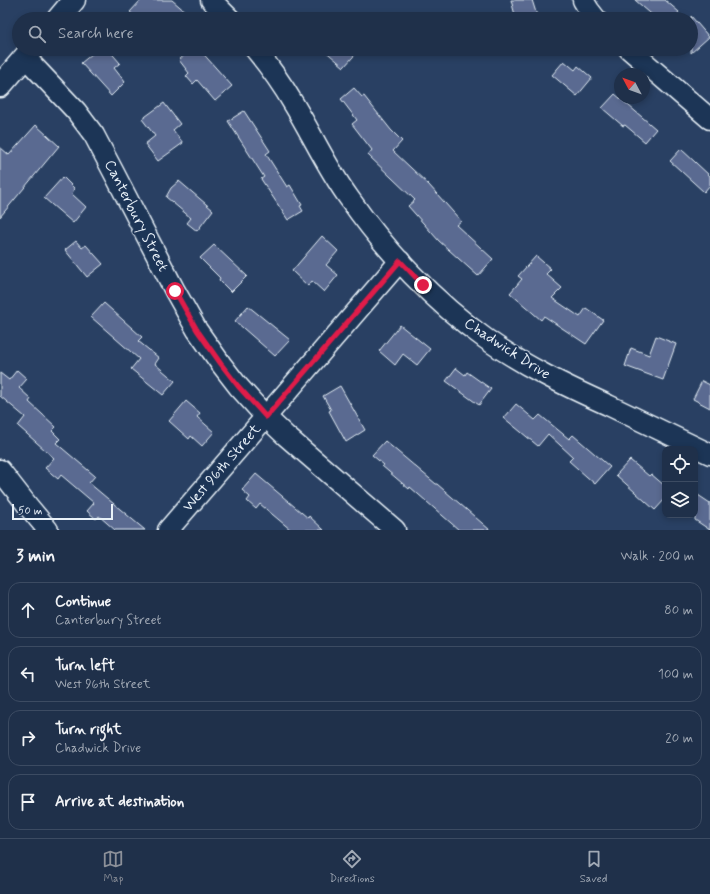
<!DOCTYPE html>
<meta charset="utf-8">
<style>
body{margin:0;font-family:Mynerve,sans-serif;background:#273851;color:#f1f3f6}
.controls{position:absolute;right:12px;bottom:12px;display:grid;overflow:hidden;border-radius:8px;box-shadow:0 2px 6px #0003}
.controls button{width:36px;height:36px;display:grid;place-items:center;padding:0;border:0;border-bottom:1px solid #3c4b62;background:#1f304a;color:#f1f3f6;font:20px sans-serif}
.compass{position:absolute;left:614px;top:68px;width:36px;height:36px;border-radius:50%;background:#1f304a;box-shadow:0 2px 6px #0003;rotate:311deg}
.scale{position:absolute;left:12px;bottom:10px;width:101px;box-sizing:border-box;padding-left:4px;border:2px solid #e8f1f8;border-top:0;font-size:11px;line-height:14px;white-space:nowrap;color:#e8f1f8;-webkit-text-stroke:3px #1d3557;paint-order:stroke}
.stop{position:absolute;width:12px;height:12px;margin:-9px;border:3px solid #e11d48;border-radius:50%;background:#fff}
.stop.end{background:#e11d48;border-color:#fff;box-shadow:0 1px 4px #0008}
.list{margin:0;padding:0;list-style:none}
h2{display:flex;justify-content:space-between;align-items:center;height:52px;margin:0;padding:0 16px;font-size:17px}
h2 small{font-size:13px;font-weight:400;color:#a1a9b5}
.list li{display:grid;grid-template-columns:26px 1fr auto;gap:12px;align-items:center;box-sizing:border-box;height:56px;margin:0 8px 8px;padding:0 8px;border:1px solid #3c4b62;border-radius:12px}
.list b{display:block;font-size:15px;white-space:nowrap}
.list p{margin:0;font-size:13px;white-space:nowrap;color:#a1a9b5}
.list em{font-size:13px;font-style:normal;color:#a1a9b5}
.icon{flex:none;width:22px;height:22px;fill:none;stroke:currentColor;stroke-width:2;stroke-linecap:round;stroke-linejoin:round}
.map{position:relative;flex:none;width:710px;height:530px;overflow:hidden}
.search{position:absolute;background:#1f304a;box-shadow:0 2px 6px #0003;left:12px;right:12px;top:12px;height:44px;display:flex;align-items:center;gap:10px;box-sizing:border-box;padding:0 14px;border-radius:22px;color:#a1a9b5;font-size:15px}
.sheet{height:308px;background:#1f304a}
nav{display:flex;justify-content:space-around;align-items:center;box-sizing:border-box;height:56px;border-top:1px solid #3c4b62;background:#1f304a;font-size:11px;color:#a1a9b5}
nav a{display:grid;justify-items:center;gap:2px}
nav .on{color:#8c9099}
.map>svg:first-child{display:block}
</style>
<div class="map">
<svg width="710" height="530" viewBox="0 0 710 530">
<rect width="100%" height="100%" fill="#294063"/>
<filter id="ink" filterUnits="userSpaceOnUse"><feTurbulence type="fractalNoise" baseFrequency=".025" numOctaves="2"/><feDisplacementMap in="SourceGraphic" scale="8" xChannelSelector="R" yChannelSelector="G"/><feConvolveMatrix kernelMatrix="1 2 1 2 8 2 1 2 1" color-interpolation-filters="sRGB"/></filter>
<g filter="url(#ink)">
<!-- building -->
<g fill="#5a6a91" stroke="#e8f1f8">
<path d="M141 0H172L187 13 182 19H138L130 12Z"/>
<path d="M511 0H532L538 19H516Z"/>
<path d="M635 0H665L679 12 673 19H657Z"/>
<path d="M691 16 709 37 691 53Z"/>
<path d="M98 49H108L120 63 114 68 125 82 111 96 81 63Z"/>
<path d="M191 49H199L232 86 215 101 197 80 193 84 186 76 189 73 179 60Z"/>
<path d="M323 49H360L344 67Z"/>
<path d="M564 61 575 70 578 66 592 78 577 96 552 75Z"/>
<path d="M354 88 362 97 364 96 391 130 402 141 393 151 429 185 461 221 456 225 493 259 478 276 439 241 408 206 415 200 368 155 372 150 352 124 357 120 341 99Z"/>
<path d="M615 94 656 129 645 142 625 125 623 126 602 108Z"/>
<path d="M164 103 180 124 173 130 183 143 158 161 145 144 155 136 142 119Z"/>
<path d="M244 111 270 151 266 154 287 187 290 185 302 205 300 206 303 211 288 220 261 179 264 177 228 121Z"/>
<path d="M36 125 59 146 0 217V147L9 155Z"/>
<path d="M681 149 710 176V185L704 192 670 161Z"/>
<path d="M63 177 74 188 72 194 86 207 73 223 44 198Z"/>
<path d="M179 181 213 210 197 231 187 223 191 218 166 197 171 188Z"/>
<path d="M322 236 338 251 326 265 338 275 324 292 312 281 308 286 292 271Z"/>
<path d="M76 241 82 248 86 245 103 264 87 277 65 250Z"/>
<path d="M214 245 247 276 231 292 219 280 220 278 200 258Z"/>
<path d="M536 256 551 269 546 274 562 288 552 298 580 317 586 308 603 320 586 344 544 316 541 320 510 293 522 279 518 276Z"/>
<path d="M104 303 142 337 138 341 159 358 155 364 175 381 163 395 131 369 139 359 91 317Z"/>
<path d="M248 306 290 340 275 356 235 321Z"/>
<path d="M400 325 430 349 417 365 403 354 395 365 379 351Z"/>
<path d="M656 336 676 344 663 380 625 366 631 348 649 355Z"/>
<path d="M456 368 465 375 467 372 491 389 479 405 446 381Z"/>
<path d="M17 370 27 379 19 388 31 399 29 402 56 427 52 431 60 439 56 443 95 476 89 483 145 530H115L99 516 96 519 87 511 94 503 61 475 58 479 45 468 54 458 18 426 25 417 0 396V373L9 380Z"/>
<path d="M702 381 710 385V408L693 399Z"/>
<path d="M340 386 365 430 346 442 329 411 331 410 323 396Z"/>
<path d="M186 401 200 413 197 417 214 432 202 446 191 436 189 439 169 421Z"/>
<path d="M516 404 535 420 540 415 569 439 573 435 610 467 595 484 569 461 573 457 548 434 538 446 504 418Z"/>
<path d="M385 441 436 484H437L490 530H459L410 487 409 489 382 466 384 465 372 455Z"/>
<path d="M630 460 649 476 651 474 665 486V499L655 510 616 475Z"/>
<path d="M256 474 308 518 309 516 324 530H291L260 504 256 509 247 501 250 497 242 490Z"/>
<path d="M695 493 710 503V530L695 520Z"/>
</g>
<g fill="none" stroke-linecap="round" stroke-linejoin="round">
<defs>
<g id="minor">
<path d="M211 0 230 19"/>
<path d="M583 0 589 10 596 19"/>
<path d="M255 49C269 66 282 84 293 103 312 134 327 168 349 198 386 251 434 302 486 339 524 366 566 386 608 405 642 421 676 438 710 454"/>
<path d="M629 49 710 119"/>
<path d="M25 57 76 111 94 135 114 173 175 291 197 330 221 364 238 386 266 417 286 436 395 530"/>
<path d="M0 470 28 506 48 530"/>
<path d="M168 530 400 261"/>
</g>
<g id="major">
<path d="M58 19 74 0"/>
<path d="M0 86 32 49"/>
</g>
</defs>
<!-- minor casing -->
<use href="#minor" stroke="#e8f1f8" stroke-width="23"/>
<!-- major casing -->
<use href="#major" stroke="#e8f1f8" stroke-width="25"/>
<!-- minor -->
<use href="#minor" stroke="#1d3557" stroke-width="20"/>
<!-- major -->
<use href="#major" stroke="#1d3557" stroke-width="22"/>
</g>
</g>
<g fill="none" stroke-linecap="round" stroke-linejoin="round" filter="url(#ink)">
<!-- route -->
<path stroke="#e11d48" stroke-width="5" d="M175 291 197 330 221 364 238 386 266 417 400 261 423 285"/>
</g>
<g text-anchor="middle" dominant-baseline="central" stroke-width="4" stroke-linejoin="round" paint-order="stroke">
<!-- street labels -->
<g font-size="15" fill="#e8f1f8" stroke="#1d3557">
<text transform="translate(136 216) rotate(63)">Canterbury Street</text>
<text transform="translate(507 349) rotate(33)">Chadwick Drive</text>
<text transform="translate(222 468) rotate(-49)">West 96th Street</text>
</g>
</g>
</svg>
<div class="controls">
<button><svg class="icon" aria-label="locate" viewBox="0 0 24 24"><circle cx="12" cy="12" r="6"/><path d="M12 2v4M12 18v4M2 12h4M18 12h4"/></svg></button>
<button><svg class="icon" aria-label="layers" viewBox="0 0 24 24"><path d="M12 4l9 5-9 5-9-5zM3 14l9 5 9-5"/></svg></button>
</div>
<svg class="compass" viewBox="-18 -18 36 36"><path d="M0-13l5 13h-10z" fill="#e53935"/><path d="M0 13l5-13h-10z" fill="#a1a9b5"/></svg>
<div class="scale">50 m</div>
<div class="stop" style="left:175px;top:291px"></div>
<div class="stop end" style="left:423px;top:285px"></div>
<div class="search"><svg class="icon" aria-label="search" viewBox="0 0 24 24"><circle cx="10" cy="10" r="6"/><path d="M15 15l6 6"/></svg>Search here</div>
</div>
<section class="sheet">
<h2>3 min<small>Walk · 200 m</small></h2>
<ul class="list">
<li><svg class="icon" aria-label="ahead" viewBox="0 0 24 24"><path d="M12 20V5M6 11l6-6 6 6"/></svg><div><b>Continue</b><p>Canterbury Street</p></div><em>80 m</em></li>
<li><svg class="icon" aria-label="left" viewBox="0 0 24 24"><path d="M17 20v-9H6M10 6l-5 5 5 5"/></svg><div><b>Turn left</b><p>West 96th Street</p></div><em>100 m</em></li>
<li><svg class="icon" aria-label="right" viewBox="0 0 24 24"><path d="M7 20v-9h11M14 6l5 5-5 5"/></svg><div><b>Turn right</b><p>Chadwick Drive</p></div><em>20 m</em></li>
<li><svg class="icon" aria-label="arrive" viewBox="0 0 24 24"><path d="M6 21V4h12l-3 4 3 4H6"/></svg><div><b>Arrive at destination</b></div></li>
</ul>
</section>
<nav>
<a class="on"><svg class="icon" aria-label="map" viewBox="0 0 24 24"><path d="M3 6l6-2 6 2 6-2v14l-6 2-6-2-6 2zM9 4v14M15 6v14"/></svg>Map</a>
<a><svg class="icon" aria-label="directions" viewBox="0 0 24 24"><path d="M12 3l9 9-9 9-9-9zM9 14v-3h6M13 9l2 2-2 2"/></svg>Directions</a>
<a><svg class="icon" aria-label="saved" viewBox="0 0 24 24"><path d="M7 4h10v16l-5-4-5 4z"/></svg>Saved</a>
</nav>
